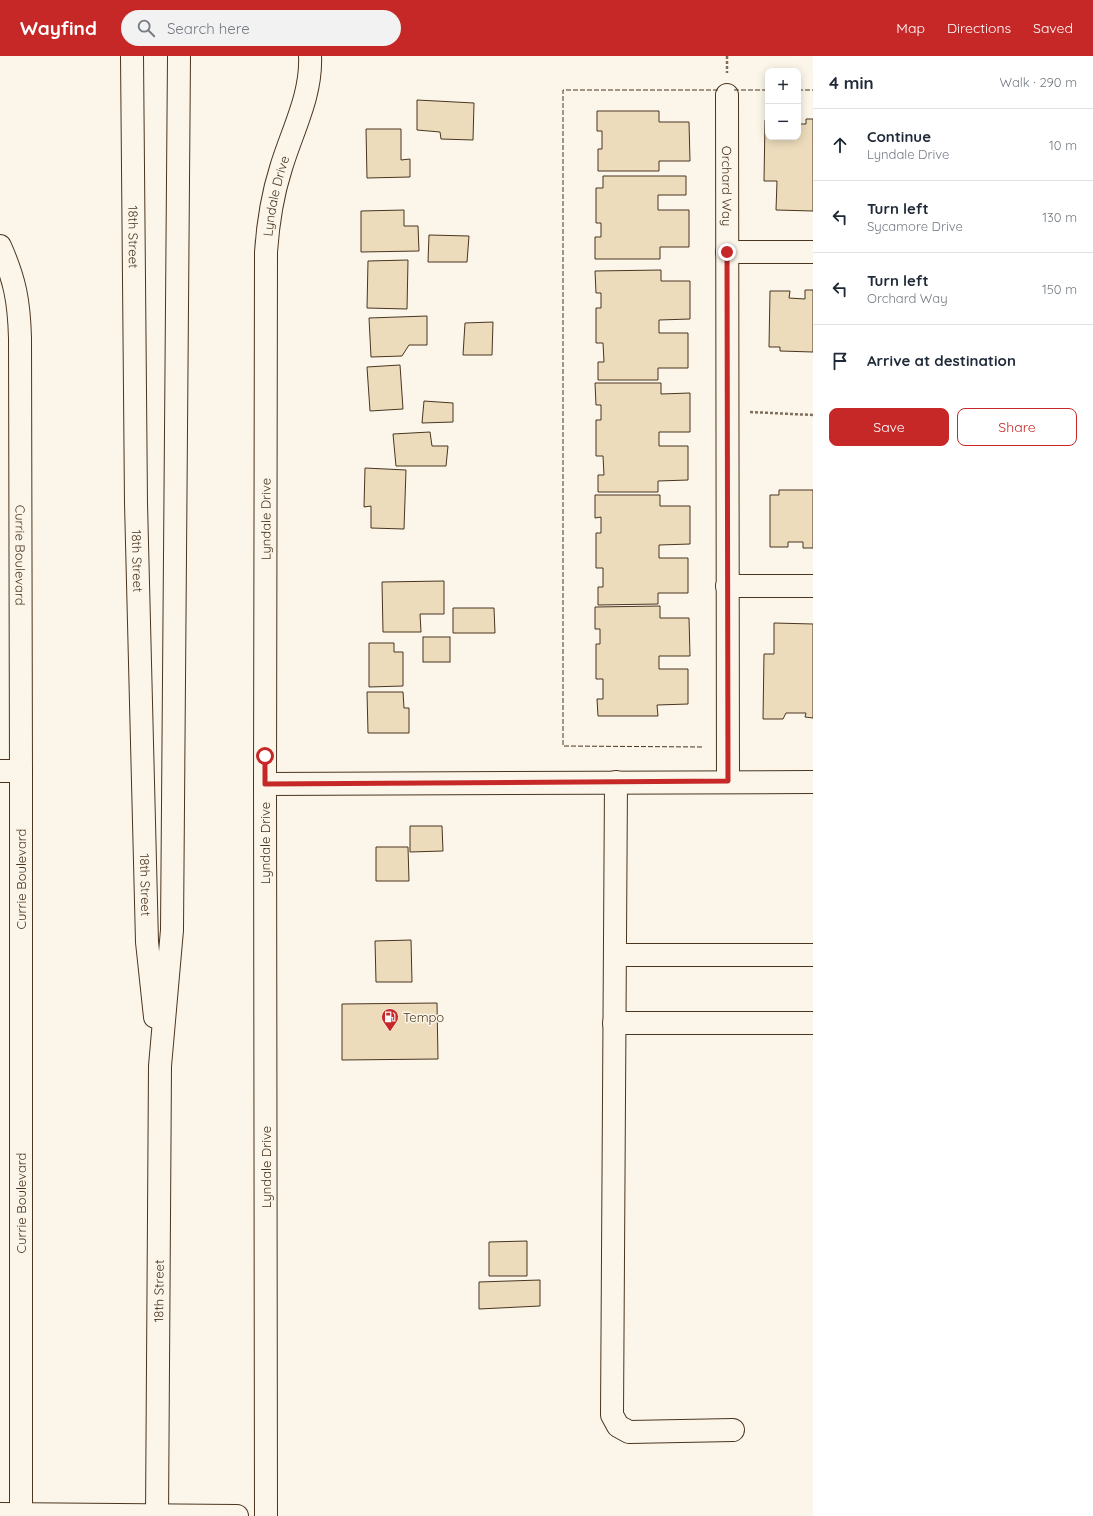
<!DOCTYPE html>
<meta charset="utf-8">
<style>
body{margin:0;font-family:Quicksand,sans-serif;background:#f2f2f3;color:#1f2937}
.controls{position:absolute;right:12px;top:12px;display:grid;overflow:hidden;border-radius:8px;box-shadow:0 2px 10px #0003}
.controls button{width:36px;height:36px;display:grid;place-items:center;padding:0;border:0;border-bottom:1px solid #e0e1e3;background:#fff;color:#1f2937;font:20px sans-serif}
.stop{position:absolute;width:12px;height:12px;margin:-9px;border:3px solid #c62828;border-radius:50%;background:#fff}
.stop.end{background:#c62828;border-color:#fff;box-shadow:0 1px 4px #0008}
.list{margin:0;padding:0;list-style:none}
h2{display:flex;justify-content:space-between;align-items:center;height:52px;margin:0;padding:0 16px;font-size:17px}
h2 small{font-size:13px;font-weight:400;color:#747a83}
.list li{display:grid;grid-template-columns:26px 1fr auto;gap:12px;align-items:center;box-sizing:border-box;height:72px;padding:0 16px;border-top:1px solid #e0e1e3}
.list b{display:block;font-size:15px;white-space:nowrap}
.list p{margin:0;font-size:13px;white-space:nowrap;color:#747a83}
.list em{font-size:13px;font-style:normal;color:#747a83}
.actions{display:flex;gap:8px;padding:12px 16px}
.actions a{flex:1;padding:9px 0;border:1px solid #c62828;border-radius:8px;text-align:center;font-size:14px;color:#c62828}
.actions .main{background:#c62828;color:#fff}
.icon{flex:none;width:22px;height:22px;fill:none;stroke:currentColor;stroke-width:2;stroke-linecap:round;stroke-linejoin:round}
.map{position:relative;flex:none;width:813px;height:1460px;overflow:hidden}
header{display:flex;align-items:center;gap:24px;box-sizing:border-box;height:56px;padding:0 20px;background:#c62828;color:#fff}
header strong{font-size:19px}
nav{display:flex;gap:22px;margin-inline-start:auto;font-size:14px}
.search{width:280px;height:36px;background:#f2f2f3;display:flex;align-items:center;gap:10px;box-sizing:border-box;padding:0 14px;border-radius:22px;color:#747a83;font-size:15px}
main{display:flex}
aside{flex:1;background:#fff}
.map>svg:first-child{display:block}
</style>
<header>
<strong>Wayfind</strong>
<div class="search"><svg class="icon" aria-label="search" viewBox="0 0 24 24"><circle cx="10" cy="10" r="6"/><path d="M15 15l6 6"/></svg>Search here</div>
<nav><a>Map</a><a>Directions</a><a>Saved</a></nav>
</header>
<main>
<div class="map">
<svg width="813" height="1460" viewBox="0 0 813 1460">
<rect width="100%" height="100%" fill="#fbf6e9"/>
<!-- building -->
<g fill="#ecdcbc" stroke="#4a3520">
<path d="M417 44 474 47 473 84 441 83 440 76 417 74Z"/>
<path d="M597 55H659V66H689L690 105H659V115H598V93H602V75H597Z"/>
<path d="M806 63H813V155L776 154 777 125H764L765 64H768V81H798V68H806Z"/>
<path d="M366 73H401V104L410 103V121L367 122Z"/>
<path d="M603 120H686V139H658V154H689V191H660V203H595V181H601V167H596V132H603Z"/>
<path d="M404 154V170H418L419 195 361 196V155Z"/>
<path d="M429 179 469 180 467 206H428Z"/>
<path d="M408 204 407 253 367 252 368 205Z"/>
<path d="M661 214V225H690V263L659 264V277H688V312H658V324H598V306H604L603 287H596V252H601V237H596L595 215Z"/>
<path d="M805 234H813V296L780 295V291H769L770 235H790L789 242 805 243Z"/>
<path d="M427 260V289H409L402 300 371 301 369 262Z"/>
<path d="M493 266 492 299H463L465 267Z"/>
<path d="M400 309 403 353 370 355 367 311Z"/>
<path d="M595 327H661V338L690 337V376H659V390H688V424L658 425V436H598V419H604L603 400H596V364H601V349H596Z"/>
<path d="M424 345 453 347V366L422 367Z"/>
<path d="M430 376 432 390H448L446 410H396L393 378Z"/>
<path d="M365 412 406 414 404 473 371 472V450L364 451Z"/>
<path d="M779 434H813V492H803V486H788V491H770V439H779Z"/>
<path d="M595 439H660V450H690V488L659 489V502H688V537H658V548L598 549V531H603V512H596V477H601V461L595 462Z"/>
<path d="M444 525V558H420L421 576H383L382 526Z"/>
<path d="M660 550V562H689L690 600H659V613H688V648L657 649 658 660H598L597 643H603V623H596V588H600V573H595V551Z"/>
<path d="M453 552H494L495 577H453Z"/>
<path d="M774 567 813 568V662L805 661 806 657H786L783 663H763L764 598H774Z"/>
<rect x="423" y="581" width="27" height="25"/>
<path d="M369 587H394V596H403V630L369 631Z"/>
<path d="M367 636H403L404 652H409V677H368Z"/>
<path d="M410 770H442L443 795 410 796Z"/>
<path d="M376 791H408L409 825H376Z"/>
<path d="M411 884 412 926H376L375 885Z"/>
<path d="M437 947 438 1003 342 1004V948Z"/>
<path d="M527 1185V1220H489V1186Z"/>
<path d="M540 1224V1250L479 1253V1226Z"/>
</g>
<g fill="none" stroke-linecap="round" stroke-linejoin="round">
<defs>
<g id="minor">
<path id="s1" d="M727 39 728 725"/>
<path id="s2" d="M0 190C15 224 19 245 20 282L21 715V1460"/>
<path d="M727 196H813"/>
<path d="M727 530H813"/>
<path d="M0 715H21"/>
<path d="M616 726 612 1359 618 1370 629 1376 733 1374"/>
<path d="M265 728 813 726"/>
<path d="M615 899H813"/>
<path d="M614 967H813"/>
<path d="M0 1458 237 1460"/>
<path id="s3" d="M266 1460 265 728 266 196C268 167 272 140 281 112 292 75 312 39 310 0"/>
</g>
<g id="primary">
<path id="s4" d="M132 0 136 447 147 886 155 961"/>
<path id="s5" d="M157 1460 160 1010 172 874 179 0"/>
</g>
</defs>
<!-- minor casing -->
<use href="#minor" stroke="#4a3520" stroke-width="24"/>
<!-- primary casing -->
<use href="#primary" stroke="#4a3520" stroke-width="24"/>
<!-- path -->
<g stroke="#7f6f5c" stroke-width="2.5" stroke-dasharray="3 2" stroke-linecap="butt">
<path d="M727 0V17"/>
<path d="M750 356 813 359"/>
</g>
<!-- minor -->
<use href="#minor" stroke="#fbf6e9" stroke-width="22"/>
<!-- primary -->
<use href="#primary" stroke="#fbf6e9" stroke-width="22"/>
<!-- fence -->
<g stroke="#4a3520" stroke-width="1" stroke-dasharray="5 2" stroke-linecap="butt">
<path d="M734 34H768"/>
<path d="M798 34H813"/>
<path d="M702 691 563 690V34H720"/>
</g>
</g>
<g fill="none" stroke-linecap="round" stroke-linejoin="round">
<!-- route -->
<path stroke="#c62828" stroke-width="5" d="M265 700V728L728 725 727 196"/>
</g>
<!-- icons -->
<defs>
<symbol id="fuel-pin" viewBox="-11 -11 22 30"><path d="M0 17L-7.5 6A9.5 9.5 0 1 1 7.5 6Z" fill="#c62828" stroke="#fbf6e9"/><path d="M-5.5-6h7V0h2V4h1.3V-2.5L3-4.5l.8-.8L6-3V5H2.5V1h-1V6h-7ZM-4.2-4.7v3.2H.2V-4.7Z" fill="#fff"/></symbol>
</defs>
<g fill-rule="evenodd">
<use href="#fuel-pin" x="380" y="951" width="20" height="27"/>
</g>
<g text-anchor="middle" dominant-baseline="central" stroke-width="3" stroke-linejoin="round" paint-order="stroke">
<!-- street labels -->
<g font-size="13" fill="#4a3520" stroke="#fbf6e9">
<text stroke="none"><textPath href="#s1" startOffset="91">Orchard Way</textPath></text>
<text stroke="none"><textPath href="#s3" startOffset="1321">Lyndale Drive</textPath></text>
<text stroke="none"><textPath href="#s4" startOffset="181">18th Street</textPath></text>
<text stroke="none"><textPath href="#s3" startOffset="997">Lyndale Drive</textPath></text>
<text stroke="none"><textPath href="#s2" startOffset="312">Currie Boulevard</textPath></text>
<text stroke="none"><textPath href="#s4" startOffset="505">18th Street</textPath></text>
<text transform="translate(265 787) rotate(-90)">Lyndale Drive</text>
<text transform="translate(21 823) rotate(-90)">Currie Boulevard</text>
<text stroke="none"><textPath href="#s4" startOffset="829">18th Street</textPath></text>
<text transform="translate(266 1111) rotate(-90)">Lyndale Drive</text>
<text transform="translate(21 1147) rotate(-90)">Currie Boulevard</text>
<text stroke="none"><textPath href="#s5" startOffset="225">18th Street</textPath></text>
</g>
<!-- poi labels -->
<g font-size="13" fill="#4a3520" stroke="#fbf6e9" text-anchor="start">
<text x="403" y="961">Tempo</text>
</g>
</g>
</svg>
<div class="controls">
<button>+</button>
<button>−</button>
</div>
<div class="stop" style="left:265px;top:700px"></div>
<div class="stop end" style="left:727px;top:196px"></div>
</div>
<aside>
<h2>4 min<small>Walk · 290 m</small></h2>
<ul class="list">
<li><svg class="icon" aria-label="ahead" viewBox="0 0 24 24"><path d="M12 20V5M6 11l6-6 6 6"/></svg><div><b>Continue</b><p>Lyndale Drive</p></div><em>10 m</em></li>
<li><svg class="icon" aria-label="left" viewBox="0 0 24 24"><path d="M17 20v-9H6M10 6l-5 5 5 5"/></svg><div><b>Turn left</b><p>Sycamore Drive</p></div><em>130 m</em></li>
<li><svg class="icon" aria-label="left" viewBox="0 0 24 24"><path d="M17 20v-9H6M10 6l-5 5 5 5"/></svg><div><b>Turn left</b><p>Orchard Way</p></div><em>150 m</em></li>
<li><svg class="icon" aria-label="arrive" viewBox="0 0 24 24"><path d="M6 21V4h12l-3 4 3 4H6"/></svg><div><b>Arrive at destination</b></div></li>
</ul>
<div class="actions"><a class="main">Save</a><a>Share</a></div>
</aside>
</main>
